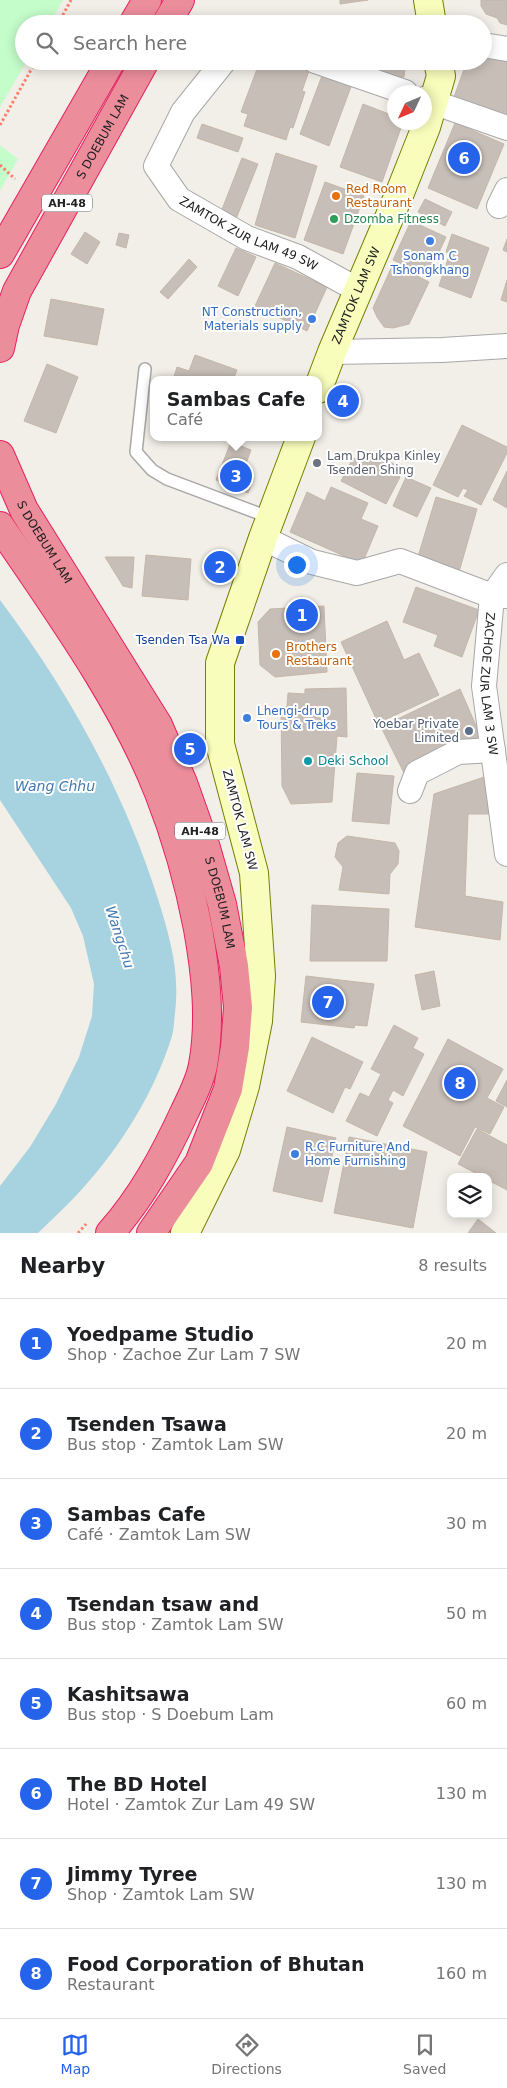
<!DOCTYPE html>
<meta charset="utf-8">
<style>
body{margin:0;font-family:"DejaVu Sans",sans-serif;background:#f6f6f6;color:#202124}
.controls{position:absolute;right:15px;bottom:15px;display:grid;overflow:hidden;border-radius:10px;box-shadow:0 2px 12px #0003}
.controls button{width:45px;height:45px;display:grid;place-items:center;padding:0;border:0;border-bottom:1px solid #e0e0e0;background:#fff;color:#202124;font:25px sans-serif}
.compass{position:absolute;left:387px;top:85px;width:45px;height:45px;border-radius:50%;background:#fff;box-shadow:0 2px 12px #0003;rotate:226deg}
.you{position:absolute;left:296px;top:564px;width:18px;height:18px;margin:-12px;border:4px solid #fff;border-radius:50%;background:#1a73e8;box-shadow:0 0 0 8px #1a73e833}
.badge{display:grid;place-items:center;width:32px;height:32px;border-radius:50%;background:#2563eb;color:#fff;font-size:16px;font-weight:700}
.pin{position:absolute;translate:-50% -50%;border:2px solid #fff;box-shadow:0 1px 5px #0006}
.popup{position:absolute;left:150px;top:376px;width:172px;height:65px;box-sizing:border-box;display:grid;place-content:center;border-radius:10px;background:#fff;filter:drop-shadow(0 1px 4px #0005);font-size:16px;white-space:nowrap;color:#757577}
.popup b{font-size:19px;color:#202124}
.popup::after{content:'';position:absolute;left:50%;top:100%;margin-left:-10px;border:10px solid transparent;border-top-color:#fff}
.list{margin:0;padding:0;list-style:none}
h2{display:flex;justify-content:space-between;align-items:center;height:65px;margin:0;padding:0 20px;font-size:21px}
h2 small{font-size:16px;font-weight:400;color:#757577}
.list li{display:grid;grid-template-columns:32px 1fr auto;gap:15px;align-items:center;box-sizing:border-box;height:90px;padding:0 20px;border-top:1px solid #e0e0e0}
.list b{display:block;font-size:19px;white-space:nowrap}
.list p{margin:0;font-size:16px;white-space:nowrap;color:#757577}
.list em{font-size:16px;font-style:normal;color:#757577}
.icon{flex:none;width:28px;height:28px;fill:none;stroke:currentColor;stroke-width:2;stroke-linecap:round;stroke-linejoin:round}
.map{position:relative;flex:none;width:507px;height:1233px;overflow:hidden}
.search{position:absolute;background:#fff;box-shadow:0 2px 12px #0003;left:15px;right:15px;top:15px;height:55px;display:flex;align-items:center;gap:12px;box-sizing:border-box;padding:0 18px;border-radius:28px;color:#757577;font-size:19px}
.sheet{height:785px;background:#fff}
nav{display:flex;justify-content:space-around;align-items:center;box-sizing:border-box;height:70px;border-top:1px solid #e0e0e0;background:#fff;font-size:14px;color:#757577}
nav a{display:grid;justify-items:center;gap:2px}
nav .on{color:#2563eb}
.map>svg:first-child{display:block}
</style>
<div class="map">
<svg width="507" height="1233" viewBox="0 0 507 1233">
<rect width="100%" height="100%" fill="#f2efe8"/>
<!-- park -->
<g fill="#c4fcca">
<path d="M0 0H63L49 24H24V61H27L0 107Z"/>
<path d="M0 145 18 159 0 191Z"/>
</g>
<!-- water -->
<path fill="#a7d3e1" d="M0 600C68 690 124 791 158 899 170 938 180 971 175 1013 174 1020 174 1029 172 1036 155 1091 122 1145 83 1188 69 1204 53 1218 38 1233H0V1186L30 1147 56 1104 79 1057 92 1016 94 984 83 936 71 908 0 800Z"/>
<!-- building -->
<g fill="#c7beb7" stroke="#c5b6a9">
<path d="M340 0H368L340 4Z"/>
<path d="M481 0H507V25L500 23 497 18 486 14 481 6Z"/>
<path d="M351 16 405 24H350Z"/>
<path d="M208 18 217 24H204Z"/>
<path d="M483 51 507 60V117L454 97 467 61H483Z"/>
<path d="M260 61H299L311 65 302 91 305 92 293 128 290 127 286 140 244 126 248 114 241 112Z"/>
<path d="M345 61H406L404 77 344 69Z"/>
<path d="M323 73 352 84 329 146 300 134Z"/>
<path d="M363 104 394 116V122H403L382 182 340 167Z"/>
<path d="M455 123 504 144 477 209 428 188Z"/>
<path d="M202 124 243 138 238 152 197 138Z"/>
<path d="M276 153 317 166 295 238 255 225Z"/>
<path d="M242 158 258 164 236 219 221 212Z"/>
<path d="M325 182 364 196 343 254 304 240Z"/>
<path d="M425 199 452 212 445 226 418 212Z"/>
<path d="M411 221 446 237 428 276 393 260Z"/>
<path d="M85 232 100 242 87 264 71 254Z"/>
<path d="M119 233 129 235 126 248 116 245Z"/>
<path d="M452 234 489 248 471 298 439 286 450 253 446 252Z"/>
<path d="M507 239V252L503 250Z"/>
<path d="M236 248 256 257 238 296 218 286Z"/>
<path d="M189 259 197 267 168 299 160 292Z"/>
<path d="M275 263 327 287 307 331 255 306Z"/>
<path d="M393 264 429 282 409 324 393 328 384 327 377 317 373 308Z"/>
<path d="M507 280V302L501 300Z"/>
<path d="M51 299 104 309 97 345 44 336Z"/>
<path d="M195 355 237 370 233 380H173L177 367 189 371Z"/>
<path d="M47 364 78 377 56 433 24 421Z"/>
<path d="M462 425 507 447V453L481 505 464 496 468 490 463 488 458 497 433 485Z"/>
<path d="M231 442 251 450 242 474 254 478 248 493 216 480Z"/>
<path d="M365 457 377 463 380 457 394 464 390 471 400 477 386 504 341 481 353 458 363 462Z"/>
<path d="M507 471V508L493 500Z"/>
<path d="M406 477 431 488 417 517 393 506Z"/>
<path d="M331 487 368 503 361 519 378 526 362 564 290 532 307 492 325 501Z"/>
<path d="M436 497 477 509 459 572 417 560Z"/>
<path d="M146 555 191 559 188 600 142 596Z"/>
<path d="M105 557H134L132 588 123 586Z"/>
<path d="M416 587 479 610 462 657 434 646 438 635 403 622Z"/>
<path d="M324 606 327 672 275 677 260 665 258 622 270 609Z"/>
<path d="M387 621 404 660 419 653 439 695 378 723 341 642Z"/>
<path d="M346 688 347 737 337 736 332 802 291 804 282 786 281 707H287L288 693 305 694V689Z"/>
<path d="M460 689 481 737 404 773 381 727Z"/>
<path d="M357 773 394 776 389 824 352 821Z"/>
<path d="M493 774 496 814H468L465 896 503 902 500 940 415 927 434 794Z"/>
<path d="M347 836 395 843 399 851 398 864 390 874 389 894 339 890 343 867 335 857 338 843Z"/>
<path d="M312 905 389 909 387 961H310Z"/>
<path d="M434 971 440 1006 422 1010 415 975Z"/>
<path d="M306 976 374 984 367 1026 355 1025 354 1028 301 1022Z"/>
<path d="M394 1025 418 1038 413 1048 424 1054 403 1096 393 1090 388 1100 393 1103 377 1136 346 1121 360 1093 369 1097 381 1074 371 1069Z"/>
<path d="M312 1037 363 1062 350 1089 345 1087 333 1113 287 1091Z"/>
<path d="M448 1039 503 1069 487 1098 504 1107 490 1134 475 1127 460 1156 403 1126Z"/>
<path d="M507 1080V1107L496 1101Z"/>
<path d="M287 1127 336 1138 322 1202 273 1191Z"/>
<path d="M477 1129 507 1145V1190L488 1180V1177H483L458 1164Z"/>
<path d="M349 1137 427 1152 413 1228 334 1213Z"/>
<path d="M478 1219 496 1233H468Z"/>
</g>
<g fill="none" stroke-linecap="round" stroke-linejoin="round">
<defs>
<path id="lane" d="M145 369 136 452 152 470 167 479 271 518"/>
<g id="street">
<path d="M483 45 507 49"/>
<path id="s1" d="M224 61 183 112 156 166 179 199 247 238 298 257 358 290"/>
<path d="M315 61 405 92"/>
<path d="M424 99 507 128"/>
<path d="M499 206 507 190"/>
<path d="M332 352 442 350 507 346"/>
<path d="M263 538 312 562 357 573 400 561 492 596H507"/>
<path id="s2" d="M507 575 492 596 484 686 507 854"/>
<path d="M410 791 417 773 458 752 493 750"/>
</g>
<g id="secondary">
<path d="M428 0 432 24"/>
<path id="s3" d="M318 389 332 352 401 190 426 127 441 76 438 61"/>
<path d="M185 1233 226 1150 245 1086 258 1021 261 976 254 873 220 744V663L263 538 301 437"/>
</g>
<g id="highway">
<path d="M133 24 147 0"/>
<path d="M166 24 180 0"/>
<path d="M0 254 111 61"/>
<path id="s4" d="M0 348 5 325 17 291 145 61"/>
<path id="s5" d="M0 455 24 510 158 725 183 783 206 848 222 904 234 966 238 1007 235 1047 228 1089 199 1163 151 1233"/>
<path d="M0 526C56 609 122 699 159 793 176 836 189 882 198 929 206 974 211 1020 203 1065 200 1082 191 1098 184 1113 164 1156 142 1197 110 1233"/>
</g>
</defs>
<!-- lane casing -->
<use href="#lane" stroke="#a8a8a8" stroke-width="14"/>
<!-- street casing -->
<use href="#street" stroke="#a8a8a8" stroke-width="26"/>
<!-- secondary casing -->
<use href="#secondary" stroke="#708100" stroke-width="30"/>
<!-- highway casing -->
<use href="#highway" stroke="#e5205f" stroke-width="30"/>
<!-- path -->
<g stroke="#ff7e6c" stroke-width="3" stroke-dasharray="2.5 2.5" stroke-linecap="butt">
<path d="M58 24 71 0"/>
<path d="M0 125 36 61"/>
<path d="M0 165 15 179"/>
<path d="M78 1233 86 1224"/>
</g>
<!-- lane -->
<use href="#lane" stroke="#fff" stroke-width="11"/>
<!-- street -->
<use href="#street" stroke="#fff" stroke-width="24"/>
<!-- secondary -->
<use href="#secondary" stroke="#f8fdbb" stroke-width="28"/>
<!-- highway -->
<use href="#highway" stroke="#ec8d9c" stroke-width="28"/>
</g>
<!-- markers -->
<g fill="#e8710a" stroke="#fff" stroke-width="2">
<circle cx="336" cy="196" r="5"/>
<circle cx="276" cy="654" r="5"/>
</g>
<circle fill="#2e9e5b" stroke="#fff" stroke-width="2" cx="334" cy="219" r="5"/>
<g fill="#3f7fe0" stroke="#fff" stroke-width="2">
<circle cx="430" cy="241" r="5"/>
<circle cx="312" cy="319" r="5"/>
<circle cx="247" cy="718" r="5"/>
<circle cx="295" cy="1154" r="5"/>
</g>
<circle fill="#6b7280" stroke="#fff" stroke-width="2" cx="317" cy="463" r="5"/>
<rect fill="#1a4fb4" stroke="#fff" stroke-width="2" x="235" y="635" width="10" height="10" rx="2.5"/>
<circle fill="#5c6f8a" stroke="#fff" stroke-width="2" cx="469" cy="731" r="5"/>
<circle fill="#0f9aa8" stroke="#fff" stroke-width="2" cx="308" cy="761" r="5"/>
<g text-anchor="middle" dominant-baseline="central" stroke-width="4" stroke-linejoin="round" paint-order="stroke">
<!-- shield labels -->
<g fill="#fff" stroke="#646464" stroke-width="1">
<rect x="42" y="194.5" width="50" height="17" rx="4"/>
<rect x="175" y="822.5" width="50" height="17" rx="4"/>
</g>
<g font-size="11" font-weight="bold" fill="#212121">
<text x="67" y="203">AH-48</text>
<text x="200" y="831">AH-48</text>
</g>
<!-- street labels -->
<g font-size="12" fill="#212121" stroke="#fff">
<text stroke="none"><textPath href="#s4" startOffset="236">S DOEBUM LAM</textPath></text>
<text stroke="none"><textPath href="#s1" startOffset="244">ZAMTOK ZUR LAM 49 SW</textPath></text>
<text stroke="none"><textPath href="#s3" startOffset="101">ZAMTOK LAM SW</textPath></text>
<text stroke="none"><textPath href="#s5" startOffset="98">S DOEBUM LAM</textPath></text>
<text stroke="none"><textPath href="#s2" startOffset="114">ZACHOE ZUR LAM 3 SW</textPath></text>
<text transform="translate(240 820) rotate(75)">ZAMTOK LAM SW</text>
<text stroke="none"><textPath href="#s5" startOffset="502">S DOEBUM LAM</textPath></text>
</g>
<!-- food labels -->
<g font-size="12" fill="#c56008" stroke="#fff" text-anchor="start">
<text x="346" y="189">Red Room<tspan x="346" dy="14">Restaurant</tspan></text>
<text x="286" y="647">Brothers<tspan x="286" dy="14">Restaurant</tspan></text>
</g>
<!-- leisure labels -->
<g font-size="12" fill="#27864d" stroke="#fff" text-anchor="start">
<text x="344" y="219">Dzomba Fitness</text>
</g>
<!-- shop labels -->
<g font-size="12" fill="#366cbe" stroke="#fff" text-anchor="start">
<text x="430" y="256" text-anchor="middle">Sonam C<tspan x="430" dy="14">Tshongkhang</tspan></text>
<text x="302" y="312" text-anchor="end">NT Construction,<tspan x="302" dy="14">Materials supply</tspan></text>
<text x="257" y="711">Lhengi-drup<tspan x="257" dy="14">Tours &amp; Treks</tspan></text>
<text x="305" y="1147">R.C Furniture And<tspan x="305" dy="14">Home Furnishing</tspan></text>
</g>
<!-- worship labels -->
<g font-size="12" fill="#5b616d" stroke="#fff" text-anchor="start">
<text x="327" y="456">Lam Drukpa Kinley<tspan x="327" dy="14">Tsenden Shing</tspan></text>
</g>
<!-- transit labels -->
<g font-size="12" fill="#164399" stroke="#fff" text-anchor="end">
<text x="230" y="640">Tsenden Tsa Wa</text>
</g>
<!-- service labels -->
<g font-size="12" fill="#4e5e75" stroke="#fff" text-anchor="end">
<text x="459" y="724">Yoebar Private<tspan x="459" dy="14">Limited</tspan></text>
</g>
<!-- culture labels -->
<g font-size="12" fill="#0d838f" stroke="#fff" text-anchor="start">
<text x="318" y="761">Deki School</text>
</g>
<!-- water labels -->
<g font-size="14" font-style="italic" fill="#4478b0" stroke="#fff">
<text x="55" y="786">Wang Chhu</text>
<text transform="translate(120 937) rotate(72)">Wangchu</text>
</g>
</g>
</svg>
<div class="controls">
<button><svg class="icon" aria-label="layers" viewBox="0 0 24 24"><path d="M12 4l9 5-9 5-9-5zM3 14l9 5 9-5"/></svg></button>
</div>
<svg class="compass" viewBox="-18 -18 36 36"><path d="M0-13l5 13h-10z" fill="#e53935"/><path d="M0 13l5-13h-10z" fill="#757577"/></svg>
<div class="you"></div>
<div class="pin badge" style="left:302px;top:615px">1</div>
<div class="pin badge" style="left:220px;top:567px">2</div>
<div class="pin badge" style="left:236px;top:476px">3</div>
<div class="popup"><b>Sambas Cafe</b>Café</div>
<div class="pin badge" style="left:343px;top:401px">4</div>
<div class="pin badge" style="left:190px;top:749px">5</div>
<div class="pin badge" style="left:464px;top:158px">6</div>
<div class="pin badge" style="left:328px;top:1002px">7</div>
<div class="pin badge" style="left:460px;top:1083px">8</div>
<div class="search"><svg class="icon" aria-label="search" viewBox="0 0 24 24"><circle cx="10" cy="10" r="6"/><path d="M15 15l6 6"/></svg>Search here</div>
</div>
<section class="sheet">
<h2>Nearby<small>8 results</small></h2>
<ul class="list">
<li><span class="badge">1</span><div><b>Yoedpame Studio</b><p>Shop · Zachoe Zur Lam 7 SW</p></div><em>20 m</em></li>
<li><span class="badge">2</span><div><b>Tsenden Tsawa</b><p>Bus stop · Zamtok Lam SW</p></div><em>20 m</em></li>
<li><span class="badge">3</span><div><b>Sambas Cafe</b><p>Café · Zamtok Lam SW</p></div><em>30 m</em></li>
<li><span class="badge">4</span><div><b>Tsendan tsaw and</b><p>Bus stop · Zamtok Lam SW</p></div><em>50 m</em></li>
<li><span class="badge">5</span><div><b>Kashitsawa</b><p>Bus stop · S Doebum Lam</p></div><em>60 m</em></li>
<li><span class="badge">6</span><div><b>The BD Hotel</b><p>Hotel · Zamtok Zur Lam 49 SW</p></div><em>130 m</em></li>
<li><span class="badge">7</span><div><b>Jimmy Tyree</b><p>Shop · Zamtok Lam SW</p></div><em>130 m</em></li>
<li><span class="badge">8</span><div><b>Food Corporation of Bhutan</b><p>Restaurant</p></div><em>160 m</em></li>
</ul>
</section>
<nav>
<a class="on"><svg class="icon" aria-label="map" viewBox="0 0 24 24"><path d="M3 6l6-2 6 2 6-2v14l-6 2-6-2-6 2zM9 4v14M15 6v14"/></svg>Map</a>
<a><svg class="icon" aria-label="directions" viewBox="0 0 24 24"><path d="M12 3l9 9-9 9-9-9zM9 14v-3h6M13 9l2 2-2 2"/></svg>Directions</a>
<a><svg class="icon" aria-label="saved" viewBox="0 0 24 24"><path d="M7 4h10v16l-5-4-5 4z"/></svg>Saved</a>
</nav>
